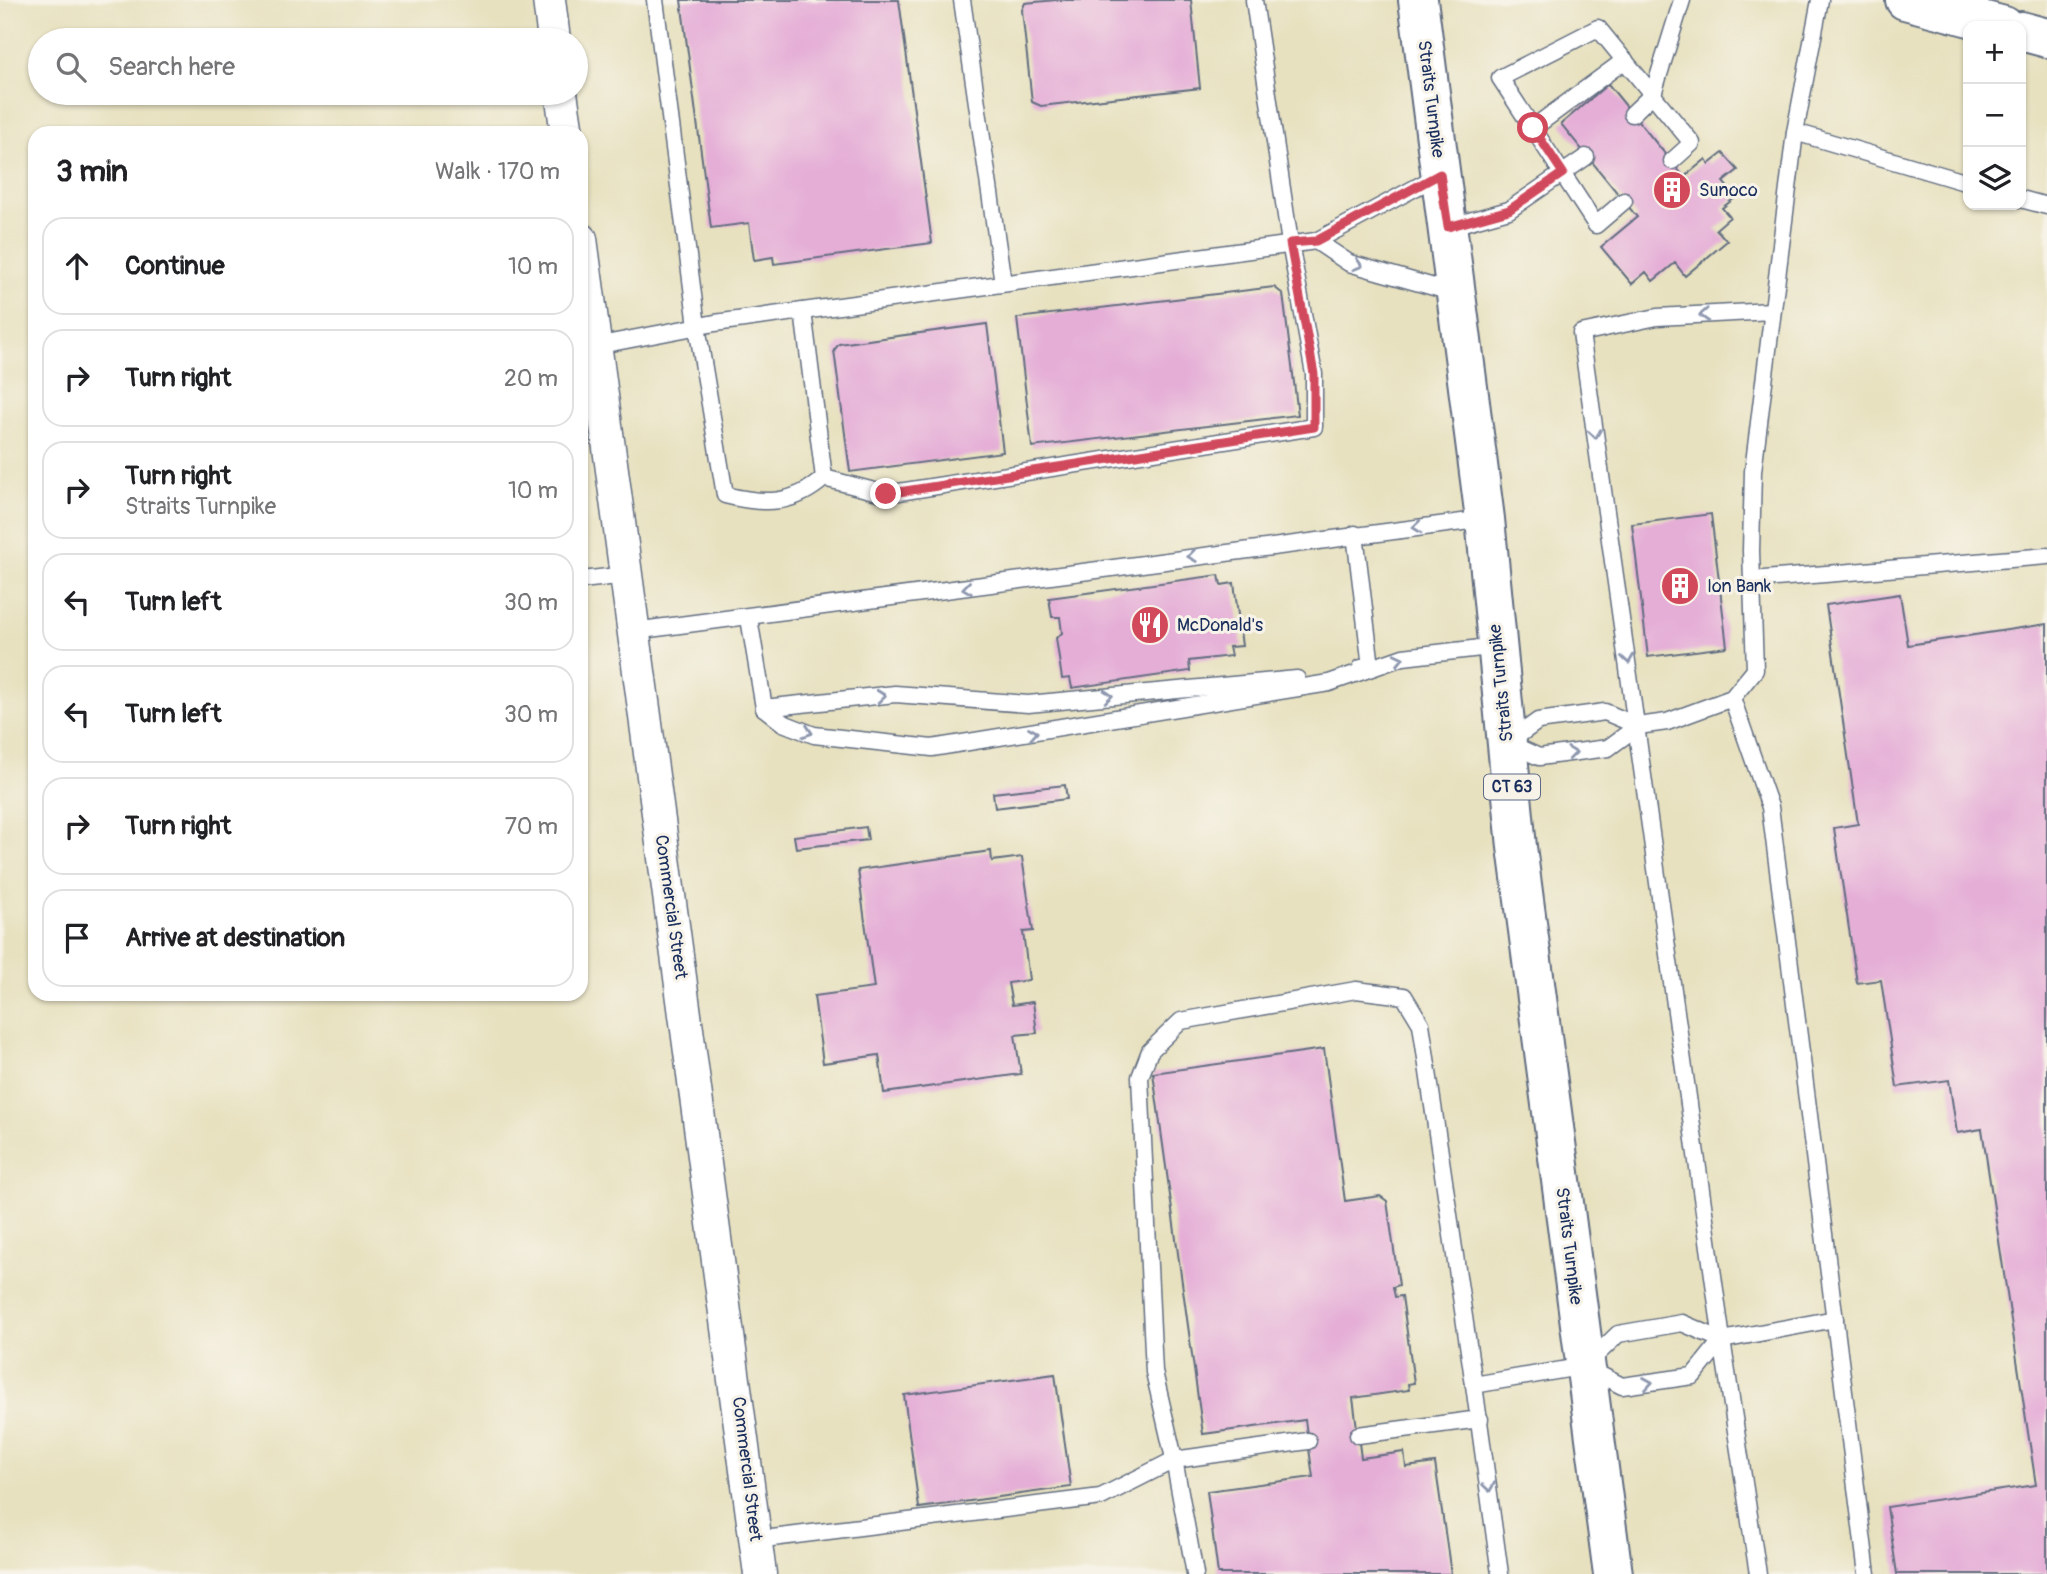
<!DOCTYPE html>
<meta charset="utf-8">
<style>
body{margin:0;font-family:Pangolin,sans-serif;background:#f2f2f2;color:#202124}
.controls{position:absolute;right:21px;top:21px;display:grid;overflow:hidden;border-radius:14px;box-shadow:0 2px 5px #0004}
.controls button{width:63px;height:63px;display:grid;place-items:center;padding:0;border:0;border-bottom:2px solid #e0e0e0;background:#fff;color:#202124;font:35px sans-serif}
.stop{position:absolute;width:21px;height:21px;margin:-16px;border:5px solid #d1495b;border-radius:50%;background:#fff}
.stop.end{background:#d1495b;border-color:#fff;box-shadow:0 2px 7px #0008}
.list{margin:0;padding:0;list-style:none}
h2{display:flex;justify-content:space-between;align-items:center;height:91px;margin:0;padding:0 28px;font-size:30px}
h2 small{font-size:23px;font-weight:400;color:#757577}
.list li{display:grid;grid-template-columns:46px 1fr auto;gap:21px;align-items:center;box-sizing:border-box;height:98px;margin:0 14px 14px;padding:0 14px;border:2px solid #e0e0e0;border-radius:21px}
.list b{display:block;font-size:26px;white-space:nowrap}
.list p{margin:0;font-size:23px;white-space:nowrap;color:#757577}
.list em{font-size:23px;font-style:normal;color:#757577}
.icon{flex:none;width:38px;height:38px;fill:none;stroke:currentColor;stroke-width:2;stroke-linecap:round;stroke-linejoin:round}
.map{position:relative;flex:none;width:2047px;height:1574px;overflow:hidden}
.search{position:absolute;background:#fff;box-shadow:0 2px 5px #0004;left:28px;top:28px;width:560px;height:77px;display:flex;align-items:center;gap:18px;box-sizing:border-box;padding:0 24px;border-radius:38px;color:#757577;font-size:26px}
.panel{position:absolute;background:#fff;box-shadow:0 2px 5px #0004;left:28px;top:126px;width:560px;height:875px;border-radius:21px}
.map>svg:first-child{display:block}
</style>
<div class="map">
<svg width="2047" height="1574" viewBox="0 0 2047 1574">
<rect width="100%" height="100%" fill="#f7f3e8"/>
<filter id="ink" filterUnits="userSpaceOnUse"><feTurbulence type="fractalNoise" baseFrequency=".0143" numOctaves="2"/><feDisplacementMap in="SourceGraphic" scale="14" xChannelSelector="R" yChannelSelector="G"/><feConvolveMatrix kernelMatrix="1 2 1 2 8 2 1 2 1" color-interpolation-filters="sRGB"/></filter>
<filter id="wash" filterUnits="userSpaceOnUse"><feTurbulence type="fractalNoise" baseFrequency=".00686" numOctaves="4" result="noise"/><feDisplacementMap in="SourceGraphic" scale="28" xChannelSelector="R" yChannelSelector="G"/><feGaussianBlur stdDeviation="1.57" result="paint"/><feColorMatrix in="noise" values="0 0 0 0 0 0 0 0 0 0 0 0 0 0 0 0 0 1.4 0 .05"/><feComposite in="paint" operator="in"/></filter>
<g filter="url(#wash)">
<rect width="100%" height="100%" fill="#e7e1bf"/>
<g id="blocks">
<!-- building -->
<g fill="#e5aed7">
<path d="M681 0H899L932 243 774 264 773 257 754 260 749 223 711 228Z"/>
<path d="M1056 0H1191L1200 88 1041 106 1032 102 1022 10 1025 3Z"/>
<path d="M1608 84 1684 177 1706 159 1709 164 1723 153 1738 170 1723 182 1736 197 1722 208 1730 217 1716 229 1727 241 1685 276 1675 263 1653 281 1646 272 1632 284 1601 247 1637 217 1561 124Z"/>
<path d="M1274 287 1283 294 1298 415 1032 447 1017 318Z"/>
<path d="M987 324 1003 452 850 472 834 350 839 344Z"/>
<path d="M1711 514 1727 647 1648 657 1632 524Z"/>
<path d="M1219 575 1221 585 1234 583 1242 646 1229 647 1231 656 1189 661 1190 671 1072 688 1070 678 1062 679 1056 638 1062 633 1060 617H1052L1049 598Z"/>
<path d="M1900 594 1908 645 2047 624V1574H1897L1887 1507 2036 1485 1982 1129 1957 1133 1949 1080 1897 1087 1881 980 1857 983 1834 828 1858 824 1826 605Z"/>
<path d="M1065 785 1067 799 995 808 993 793Z"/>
<path d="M866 827 868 840 796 848 794 836Z"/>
<path d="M991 851 992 861 1022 857 1033 931 1023 932 1029 980 1008 983 1012 1005 1033 1002 1037 1033 1015 1035 1021 1074 884 1093 879 1055 823 1063 814 996 874 988 858 870Z"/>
<path d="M1324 1049 1345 1201 1380 1196 1387 1201 1399 1285 1393 1287 1395 1297 1402 1296 1414 1383 1408 1384 1409 1390 1353 1398 1361 1458 1404 1452 1406 1467 1435 1463 1451 1574H1218L1207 1491 1313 1477 1305 1420 1203 1434 1153 1073Z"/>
<path d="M1055 1374 1071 1487 919 1508 904 1395Z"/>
</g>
</g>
</g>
<g filter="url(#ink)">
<use href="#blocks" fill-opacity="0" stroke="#626d80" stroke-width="2"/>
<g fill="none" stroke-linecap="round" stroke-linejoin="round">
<defs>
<g id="lane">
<path d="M655 0 697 326 725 495C764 505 794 505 824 478"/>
<path d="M962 0 1003 283"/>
<path d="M1632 114 1653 94 1682 0"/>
<path d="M1533 128 1625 60"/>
<path d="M1795 132 1968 183"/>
<path d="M1441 174 1316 241 1349 263 1455 293"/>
<path d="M2021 199 2047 206"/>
<path d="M1624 201 1596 225 1500 78 1598 28 1692 143 1672 161"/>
<path d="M1448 227 1509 210 1586 157"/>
<path d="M803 311 824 478 886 494 1314 427V374L1290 243 1254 0"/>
<path d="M595 346 715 323 1316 241"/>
<path d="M1355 534 1371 667 1361 668"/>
<path d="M581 580 627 575"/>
<path d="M1752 580 2047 556"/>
<path d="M749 618 764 708 783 723 814 735 932 748 1329 683 1403 657 1498 646"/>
<path d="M634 631 1485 519"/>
<path d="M1732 698 1770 807 1867 1574"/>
<path d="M764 708 895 694 1028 704 1297 679"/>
<path d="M1509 742 1538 721 1605 712 1638 726 1667 722 1732 698 1755 670 1751 551 1753 471 1795 132 1820 0"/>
<path d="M1508 743 1539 757 1608 748 1638 726"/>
<path d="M1589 1369 1622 1386 1693 1376 1722 1340"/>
<path d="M1474 1385 1500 1574"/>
<path d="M1358 1435 1480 1419"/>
<path d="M756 1540 1101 1497 1174 1460 1308 1441"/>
<path d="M1195 1574 1173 1454 1154 1372 1140 1077 1150 1051 1181 1021 1356 990 1404 996 1421 1024 1474 1385 1585 1366 1618 1334 1682 1323 1722 1340 1835 1319"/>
<path d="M1758 1574 1722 1340 1581 333 1657 317 1772 311"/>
</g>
<g id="street">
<path d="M549 0 554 40"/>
<path d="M561 93 567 133"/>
<path d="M581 239 760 1574"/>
</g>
<g id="secondary">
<path d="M1905 0 2004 26"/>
<path d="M2021 31 2047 38"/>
</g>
<path id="primary" d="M1418 0 1485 519 1517 847 1613 1574"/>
</defs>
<!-- lane casing -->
<use href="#lane" stroke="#626d80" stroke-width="19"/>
<!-- street casing -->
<use href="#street" stroke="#626d80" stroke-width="35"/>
<!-- secondary casing -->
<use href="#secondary" stroke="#626d80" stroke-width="42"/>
<!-- primary casing -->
<use href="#primary" stroke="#626d80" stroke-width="42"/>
<!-- lane -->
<use href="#lane" stroke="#fff" stroke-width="16"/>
<!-- street -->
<use href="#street" stroke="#fff" stroke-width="32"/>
<!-- secondary -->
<use href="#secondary" stroke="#fff" stroke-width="38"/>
<!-- primary -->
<use href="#primary" stroke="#fff" stroke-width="38"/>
</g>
<!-- one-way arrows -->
<defs><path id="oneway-chevron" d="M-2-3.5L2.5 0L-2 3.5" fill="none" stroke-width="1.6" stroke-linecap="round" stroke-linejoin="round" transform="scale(1.75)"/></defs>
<g stroke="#8d97ae">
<use href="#oneway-chevron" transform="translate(1358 265) rotate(17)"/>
<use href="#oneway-chevron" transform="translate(1704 315) rotate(177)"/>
<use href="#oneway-chevron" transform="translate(1595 434) rotate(82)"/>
<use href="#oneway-chevron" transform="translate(1417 527) rotate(174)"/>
<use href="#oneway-chevron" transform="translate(1192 556) rotate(172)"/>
<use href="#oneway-chevron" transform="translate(967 588) rotate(172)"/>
<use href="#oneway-chevron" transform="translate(1399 659) rotate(-13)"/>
<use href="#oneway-chevron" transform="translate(1628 659) rotate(82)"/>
<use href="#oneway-chevron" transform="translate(881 696) rotate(-6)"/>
<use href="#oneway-chevron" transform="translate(1108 696) rotate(-5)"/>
<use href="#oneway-chevron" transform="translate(808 732) rotate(18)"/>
<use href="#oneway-chevron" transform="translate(1033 733) rotate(-10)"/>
<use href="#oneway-chevron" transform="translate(1572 753) rotate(-7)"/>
<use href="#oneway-chevron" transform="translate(1648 1383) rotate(-9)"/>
<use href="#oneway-chevron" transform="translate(1489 1487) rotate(82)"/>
</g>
</g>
<g fill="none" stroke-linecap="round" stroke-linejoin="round" filter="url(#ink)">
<!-- route -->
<path stroke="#d1495b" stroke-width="9" d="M886 494 1314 427V374L1290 243 1316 241 1440 174 1448 227 1509 210 1563 173 1533 128"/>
</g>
<!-- icons -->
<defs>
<symbol id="building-disc" viewBox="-11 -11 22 22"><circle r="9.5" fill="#d1495b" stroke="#f7f3e8"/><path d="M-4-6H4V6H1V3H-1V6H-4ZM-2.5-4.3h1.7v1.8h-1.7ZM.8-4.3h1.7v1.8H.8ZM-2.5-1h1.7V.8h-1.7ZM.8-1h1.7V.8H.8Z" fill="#fff"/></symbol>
<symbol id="restaurant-disc" viewBox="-11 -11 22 22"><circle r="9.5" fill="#d1495b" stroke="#f7f3e8"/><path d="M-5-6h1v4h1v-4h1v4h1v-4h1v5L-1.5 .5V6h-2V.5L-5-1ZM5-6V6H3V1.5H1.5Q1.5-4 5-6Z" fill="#fff"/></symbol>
</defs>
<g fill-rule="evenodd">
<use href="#building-disc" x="1650" y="168" width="44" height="44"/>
<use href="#building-disc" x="1658" y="564" width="44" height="44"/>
<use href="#restaurant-disc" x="1128" y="603" width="44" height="44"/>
</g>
<g text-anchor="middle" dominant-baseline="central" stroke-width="6" stroke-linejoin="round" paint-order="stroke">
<!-- shield labels -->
<rect fill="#f7f3e8" stroke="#5d6a87" stroke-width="2" x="1484" y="774.5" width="56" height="25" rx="5"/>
<g font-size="16" font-weight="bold" fill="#1b2f5e">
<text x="1512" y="787">CT 63</text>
</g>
<!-- street labels -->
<g font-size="18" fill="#1b2f5e" stroke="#f7f3e8">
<text transform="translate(1431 99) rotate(83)">Straits Turnpike</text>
<text transform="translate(1501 683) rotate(-96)">Straits Turnpike</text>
<text transform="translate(671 907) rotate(82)">Commercial Street</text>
<text transform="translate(1569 1246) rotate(83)">Straits Turnpike</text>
<text transform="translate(747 1469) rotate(83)">Commercial Street</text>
</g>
<!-- poi labels -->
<g font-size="18" fill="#1b2f5e" stroke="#f7f3e8" text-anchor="start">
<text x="1699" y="190">Sunoco</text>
<text x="1707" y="586">Ion Bank</text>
<text x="1177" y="625">McDonald's</text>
</g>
</g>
</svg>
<div class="controls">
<button>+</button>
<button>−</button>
<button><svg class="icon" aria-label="layers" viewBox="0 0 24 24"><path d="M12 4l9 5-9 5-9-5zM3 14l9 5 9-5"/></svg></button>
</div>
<div class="stop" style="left:1533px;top:128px"></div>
<div class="stop end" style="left:886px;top:494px"></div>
<div class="search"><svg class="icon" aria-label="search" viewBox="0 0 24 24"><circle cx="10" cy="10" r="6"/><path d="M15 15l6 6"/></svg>Search here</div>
<section class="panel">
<h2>3 min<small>Walk · 170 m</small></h2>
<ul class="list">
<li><svg class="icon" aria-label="ahead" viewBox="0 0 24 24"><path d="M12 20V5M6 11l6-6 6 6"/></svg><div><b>Continue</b></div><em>10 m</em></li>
<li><svg class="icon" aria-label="right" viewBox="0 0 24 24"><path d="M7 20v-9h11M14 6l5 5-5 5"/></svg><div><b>Turn right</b></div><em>20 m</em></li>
<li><svg class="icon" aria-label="right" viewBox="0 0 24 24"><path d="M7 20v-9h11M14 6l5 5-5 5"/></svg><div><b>Turn right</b><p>Straits Turnpike</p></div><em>10 m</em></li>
<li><svg class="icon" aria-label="left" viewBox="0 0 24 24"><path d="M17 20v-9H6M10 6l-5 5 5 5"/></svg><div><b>Turn left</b></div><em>30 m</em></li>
<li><svg class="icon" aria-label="left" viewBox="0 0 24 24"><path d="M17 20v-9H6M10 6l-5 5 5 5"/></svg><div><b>Turn left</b></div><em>30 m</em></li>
<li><svg class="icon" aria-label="right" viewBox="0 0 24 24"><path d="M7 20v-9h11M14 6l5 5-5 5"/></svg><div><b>Turn right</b></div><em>70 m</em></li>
<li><svg class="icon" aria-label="arrive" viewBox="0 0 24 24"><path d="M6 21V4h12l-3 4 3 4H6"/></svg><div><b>Arrive at destination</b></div></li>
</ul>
</section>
</div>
